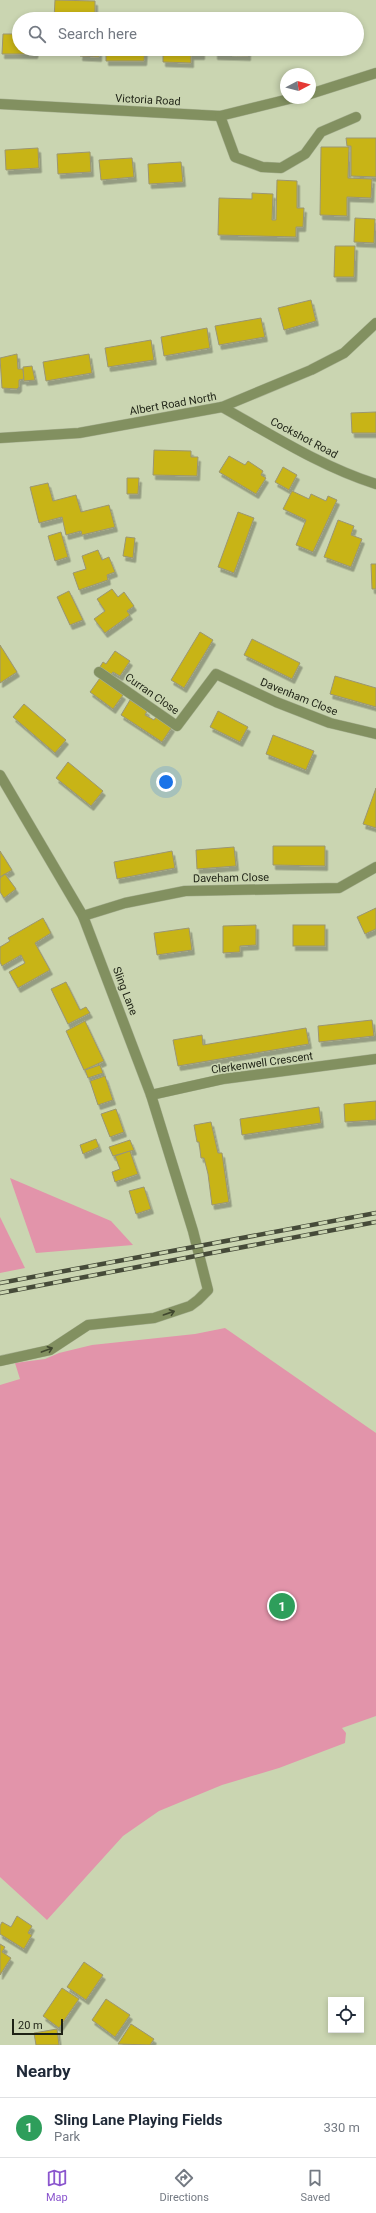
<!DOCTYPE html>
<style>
body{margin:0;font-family:Roboto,sans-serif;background:#f6f6f7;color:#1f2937}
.controls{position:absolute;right:12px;bottom:12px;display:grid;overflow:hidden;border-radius:0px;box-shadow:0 2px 6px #0003}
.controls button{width:36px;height:36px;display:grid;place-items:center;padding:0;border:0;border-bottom:1px solid #e0e1e3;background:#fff;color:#1f2937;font:20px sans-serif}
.compass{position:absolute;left:280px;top:68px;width:36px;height:36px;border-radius:50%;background:#fff;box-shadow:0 2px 6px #0003;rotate:83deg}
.scale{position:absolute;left:12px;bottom:10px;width:51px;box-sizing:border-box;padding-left:4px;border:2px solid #1e2215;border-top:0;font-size:11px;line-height:14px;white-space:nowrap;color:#1e2215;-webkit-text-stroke:3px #cad5b1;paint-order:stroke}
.you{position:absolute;left:166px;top:782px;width:14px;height:14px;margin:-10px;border:3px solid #fff;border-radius:50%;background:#1a73e8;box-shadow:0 0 0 6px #1a73e833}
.badge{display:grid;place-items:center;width:26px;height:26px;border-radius:50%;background:#8b56ce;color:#fff;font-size:13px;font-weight:700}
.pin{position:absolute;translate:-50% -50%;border:2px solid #fff;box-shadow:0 1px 4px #0006}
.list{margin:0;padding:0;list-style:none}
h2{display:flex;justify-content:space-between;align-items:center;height:52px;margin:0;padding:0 16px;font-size:17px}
h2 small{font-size:13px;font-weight:400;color:#747a83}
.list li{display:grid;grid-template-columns:26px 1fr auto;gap:12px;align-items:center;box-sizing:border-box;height:60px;padding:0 16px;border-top:1px solid #e0e1e3}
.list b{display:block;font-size:15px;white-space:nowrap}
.list p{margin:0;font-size:13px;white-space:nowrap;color:#747a83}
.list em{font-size:13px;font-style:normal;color:#747a83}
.icon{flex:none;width:22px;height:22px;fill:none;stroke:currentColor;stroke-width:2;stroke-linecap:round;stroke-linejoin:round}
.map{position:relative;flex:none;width:376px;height:2045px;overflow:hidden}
.search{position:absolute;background:#fff;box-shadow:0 2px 6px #0003;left:12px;right:12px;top:12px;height:44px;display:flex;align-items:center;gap:10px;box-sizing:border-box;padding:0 14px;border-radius:22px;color:#747a83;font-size:15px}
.sheet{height:112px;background:#fff}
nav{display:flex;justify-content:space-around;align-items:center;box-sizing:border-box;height:56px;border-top:1px solid #e0e1e3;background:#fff;font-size:11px;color:#747a83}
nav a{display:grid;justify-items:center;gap:2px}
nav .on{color:#8b56ce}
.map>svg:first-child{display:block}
</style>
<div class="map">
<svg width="376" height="2045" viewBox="0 0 376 2045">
<defs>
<filter id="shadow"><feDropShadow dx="2.5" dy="4.5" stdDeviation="0" flood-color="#0004"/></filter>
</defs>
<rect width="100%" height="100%" fill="#cad5b1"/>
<!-- green -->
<g fill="#e294aa">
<path d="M10 1178 111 1221 133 1245 36 1253Z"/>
<path d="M0 1217 25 1268 0 1273Z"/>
<path d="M225 1328 376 1433V1716L342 1728 346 1733 345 1743 279 1768 222 1785 159 1811 123 1836 47 1920 0 1877V1385L20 1379 15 1363 45 1359 59 1353 92 1345 195 1334Z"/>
</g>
<!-- building -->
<g fill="#c8b417" stroke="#9b9673" filter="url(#shadow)">
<path d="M55 0 95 1V19H54Z"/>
<path d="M3 34H19V49H36L35 54H2Z"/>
<path d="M81 49H99V57L80 56Z"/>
<path d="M106 49H145L144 61H106Z"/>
<path d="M163 49H202V55H191V63L163 62Z"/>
<path d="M215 49H248V56L215 55Z"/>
<path d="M346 138H376V177L351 176V146H347Z"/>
<path d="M321 147H349L348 178 372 179 371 198 347 197V216L320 215Z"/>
<path d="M38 148 39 168 6 170 5 150Z"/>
<path d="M90 152 91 172 58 174 57 154Z"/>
<path d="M132 158 134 177 101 180 99 160Z"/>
<path d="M181 162 183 182 149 184 148 164Z"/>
<path d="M277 180 297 181V208H304L303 227H296V237L218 235 219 198 252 199V193L273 194 272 220H276Z"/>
<path d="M355 218 375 219 374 243 354 242Z"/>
<path d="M335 246H355L354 277H334Z"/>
<path d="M311 300 316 321 284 330 278 308Z"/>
<path d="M261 318 265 337 219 345 215 326Z"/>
<path d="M207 328 210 348 164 356 161 337Z"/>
<path d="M151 340 154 360 108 367 105 348Z"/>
<path d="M17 354 18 369H23L24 379 19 380V387L17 389 2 388 0 358Z"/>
<path d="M89 354 92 373 46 381 43 362Z"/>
<path d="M32 366 35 380 24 381 23 367Z"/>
<path d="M376 412V433H352L351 413Z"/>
<path d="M154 450 191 451V457H198L197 476 153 475Z"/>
<path d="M229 456 245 465 248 461 263 471 261 475 266 478 256 494 219 472Z"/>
<path d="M283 467 297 475 289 490 275 482Z"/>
<path d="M127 478H139L138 494H127Z"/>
<path d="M48 483 53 501 76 495 81 512 109 505 115 527 82 535 81 531 66 535 62 517 39 523 30 487Z"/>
<path d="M292 491 309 499 311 494 326 501 328 496 337 500 313 552 296 545 306 520 283 509Z"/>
<path d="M238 512 254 518 234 573 218 567Z"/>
<path d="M338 520 354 526 351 535 362 539 351 567 324 557Z"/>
<path d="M61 532 68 557 55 561 48 536Z"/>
<path d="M126 537 135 538 133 558 123 556Z"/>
<path d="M98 550 102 560 109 557 115 572 107 575 108 580 79 590 73 573 86 569 82 556Z"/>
<path d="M371 564H376V589H372Z"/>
<path d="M112 589 118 597 124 592 134 606 127 611 130 615 105 633 94 619 105 611 97 599Z"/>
<path d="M69 591 83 620 70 625 57 597Z"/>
<path d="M200 632 213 640 184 688 171 680Z"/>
<path d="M252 639 300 663 292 679 244 655Z"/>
<path d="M0 645 17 672 0 683Z"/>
<path d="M115 651 130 661 120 676 113 672 109 677 98 670 103 662 106 664Z"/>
<path d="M335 676 376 688V707L330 694Z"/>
<path d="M100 678 123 695 113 709 90 692Z"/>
<path d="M130 700 147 711 145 715 154 720 156 717 172 727 162 742 121 715Z"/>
<path d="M24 704 66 740 55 753 13 717Z"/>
<path d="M218 711 248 727 240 742 210 727Z"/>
<path d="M273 735 314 751 306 770 266 754Z"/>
<path d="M68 762 103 791 91 806 56 778Z"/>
<path d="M376 788V828L363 824Z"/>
<path d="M273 846H325V866L273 865Z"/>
<path d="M234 847 236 866 197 869 196 850Z"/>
<path d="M0 851 12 870 0 877Z"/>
<path d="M172 851 175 868 117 879 114 862Z"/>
<path d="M5 874 16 889 4 898 0 892V878Z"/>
<path d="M376 908V929L365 934 357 917Z"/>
<path d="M43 918 51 933 35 943 50 970 18 988 9 972 25 963 21 955 2 966 0 962V947L10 941 8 938Z"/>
<path d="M256 925V945L240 946V952L223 953V926Z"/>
<rect x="293" y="925" width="32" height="21"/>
<path d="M189 928 192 950 157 955 154 933Z"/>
<path d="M66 982 80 1010 86 1007 90 1013 68 1024 51 989Z"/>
<path d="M372 1020 374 1036 319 1042 318 1026Z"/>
<path d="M85 1021 104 1061 84 1070 66 1031Z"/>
<path d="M306 1028 309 1044 178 1066 173 1040 202 1035 203 1045Z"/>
<path d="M100 1065 103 1073 88 1078 85 1070Z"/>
<path d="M105 1076 113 1100 98 1105 90 1081Z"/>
<path d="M376 1101V1120L345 1122 344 1104Z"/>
<path d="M319 1107 321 1123 242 1135 240 1119Z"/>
<path d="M116 1109 124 1132 110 1137 101 1114Z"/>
<path d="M211 1122 218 1153H222L229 1202 212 1205 208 1174 204 1158H201L199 1142H197L194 1125Z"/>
<path d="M96 1139 99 1147 83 1154 80 1145Z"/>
<path d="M130 1140 134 1150 113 1156 109 1147Z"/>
<path d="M130 1151 138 1174 115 1182 112 1172 120 1169 115 1156Z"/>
<path d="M144 1187 151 1209 136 1214 129 1191Z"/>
<path d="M17 1916 32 1926 28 1933 32 1935 24 1949 0 1934V1926L2 1922 11 1927Z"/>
<path d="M0 1944 5 1947 2 1952 11 1958 0 1975Z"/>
<path d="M84 1962 103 1975 86 2000 67 1987Z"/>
<path d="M62 1988 79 1999 59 2028 43 2016Z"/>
<path d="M106 1999 130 2015 115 2037 92 2020Z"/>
<path d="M131 2024 154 2039 150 2045 118 2044Z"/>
<path d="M57 2029 59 2045H36L34 2033Z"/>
</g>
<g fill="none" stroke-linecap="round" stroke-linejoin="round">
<defs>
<g id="minor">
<path d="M310 94 376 73"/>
<path d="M0 104 220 116 293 98"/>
<path d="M220 116 235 157 262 167 281 168 305 154 321 132 356 117"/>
<path d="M222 407C272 435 322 467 376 484"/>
<path d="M0 438 79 433 222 407 311 370 344 353 376 323"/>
<path d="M99 672 177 726 216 674 276 702 330 723 376 734"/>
<path d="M0 775 83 916 151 1095 193 1231 208 1290 198 1300 190 1306 154 1318 88 1325 50 1350 0 1361"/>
<path d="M83 916 125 903 185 891 339 888 376 867"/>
<path d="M151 1095 223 1079 376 1059"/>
</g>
</defs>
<!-- minor casing -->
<use href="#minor" stroke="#a8b192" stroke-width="11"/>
<!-- minor -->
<use href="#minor" stroke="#829060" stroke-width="10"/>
<defs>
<g id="rail">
<path d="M0 1283 376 1213"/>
<path d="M0 1293 376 1222"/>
</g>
</defs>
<!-- rail casing -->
<use href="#rail" stroke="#464b39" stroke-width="4.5"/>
<!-- rail -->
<use href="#rail" stroke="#cad5b1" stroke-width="3" stroke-dasharray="9" stroke-linecap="butt"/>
</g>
<!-- one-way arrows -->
<defs><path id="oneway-shaft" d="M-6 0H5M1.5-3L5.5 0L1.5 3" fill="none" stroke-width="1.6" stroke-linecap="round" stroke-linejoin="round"/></defs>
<g stroke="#41482f">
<use href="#oneway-shaft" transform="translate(169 1313) rotate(-19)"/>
<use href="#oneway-shaft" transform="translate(47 1350) rotate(-20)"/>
</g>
<g text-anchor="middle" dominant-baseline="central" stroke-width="3" stroke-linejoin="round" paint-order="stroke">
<!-- street labels -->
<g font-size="11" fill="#1e2215" stroke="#cad5b1">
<text transform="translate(148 100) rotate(3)">Victoria Road</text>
<text transform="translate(173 404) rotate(-10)">Albert Road North</text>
<text transform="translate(304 438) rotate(28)">Cockshot Road</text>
<text transform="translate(152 694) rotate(35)">Curran Close</text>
<text transform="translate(299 697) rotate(22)">Davenham Close</text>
<text transform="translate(231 878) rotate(-1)">Daveham Close</text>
<text transform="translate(125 991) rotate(69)">Sling Lane</text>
<text transform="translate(262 1063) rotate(-8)">Clerkenwell Crescent</text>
</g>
</g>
</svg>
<div class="controls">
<button><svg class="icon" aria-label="locate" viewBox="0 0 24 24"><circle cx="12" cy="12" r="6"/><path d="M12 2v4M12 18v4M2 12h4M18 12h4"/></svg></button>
</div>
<svg class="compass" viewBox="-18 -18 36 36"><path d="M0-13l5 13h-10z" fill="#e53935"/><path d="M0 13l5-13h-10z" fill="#747a83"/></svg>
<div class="scale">20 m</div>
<div class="you"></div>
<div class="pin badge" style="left:282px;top:1606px;background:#2e9e5b">1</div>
<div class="search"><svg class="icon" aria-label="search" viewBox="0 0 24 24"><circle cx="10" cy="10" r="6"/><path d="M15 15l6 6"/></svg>Search here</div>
</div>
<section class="sheet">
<h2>Nearby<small></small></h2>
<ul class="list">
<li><span class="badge" style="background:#2e9e5b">1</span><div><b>Sling Lane Playing Fields</b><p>Park</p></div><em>330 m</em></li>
</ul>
</section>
<nav>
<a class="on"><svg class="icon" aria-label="map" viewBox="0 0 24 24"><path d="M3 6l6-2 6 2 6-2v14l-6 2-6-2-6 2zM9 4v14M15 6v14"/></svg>Map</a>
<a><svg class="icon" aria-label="directions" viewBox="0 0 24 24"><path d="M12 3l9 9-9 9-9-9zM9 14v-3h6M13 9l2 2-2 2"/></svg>Directions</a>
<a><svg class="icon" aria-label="saved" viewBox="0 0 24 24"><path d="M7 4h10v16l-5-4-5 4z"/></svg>Saved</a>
</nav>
